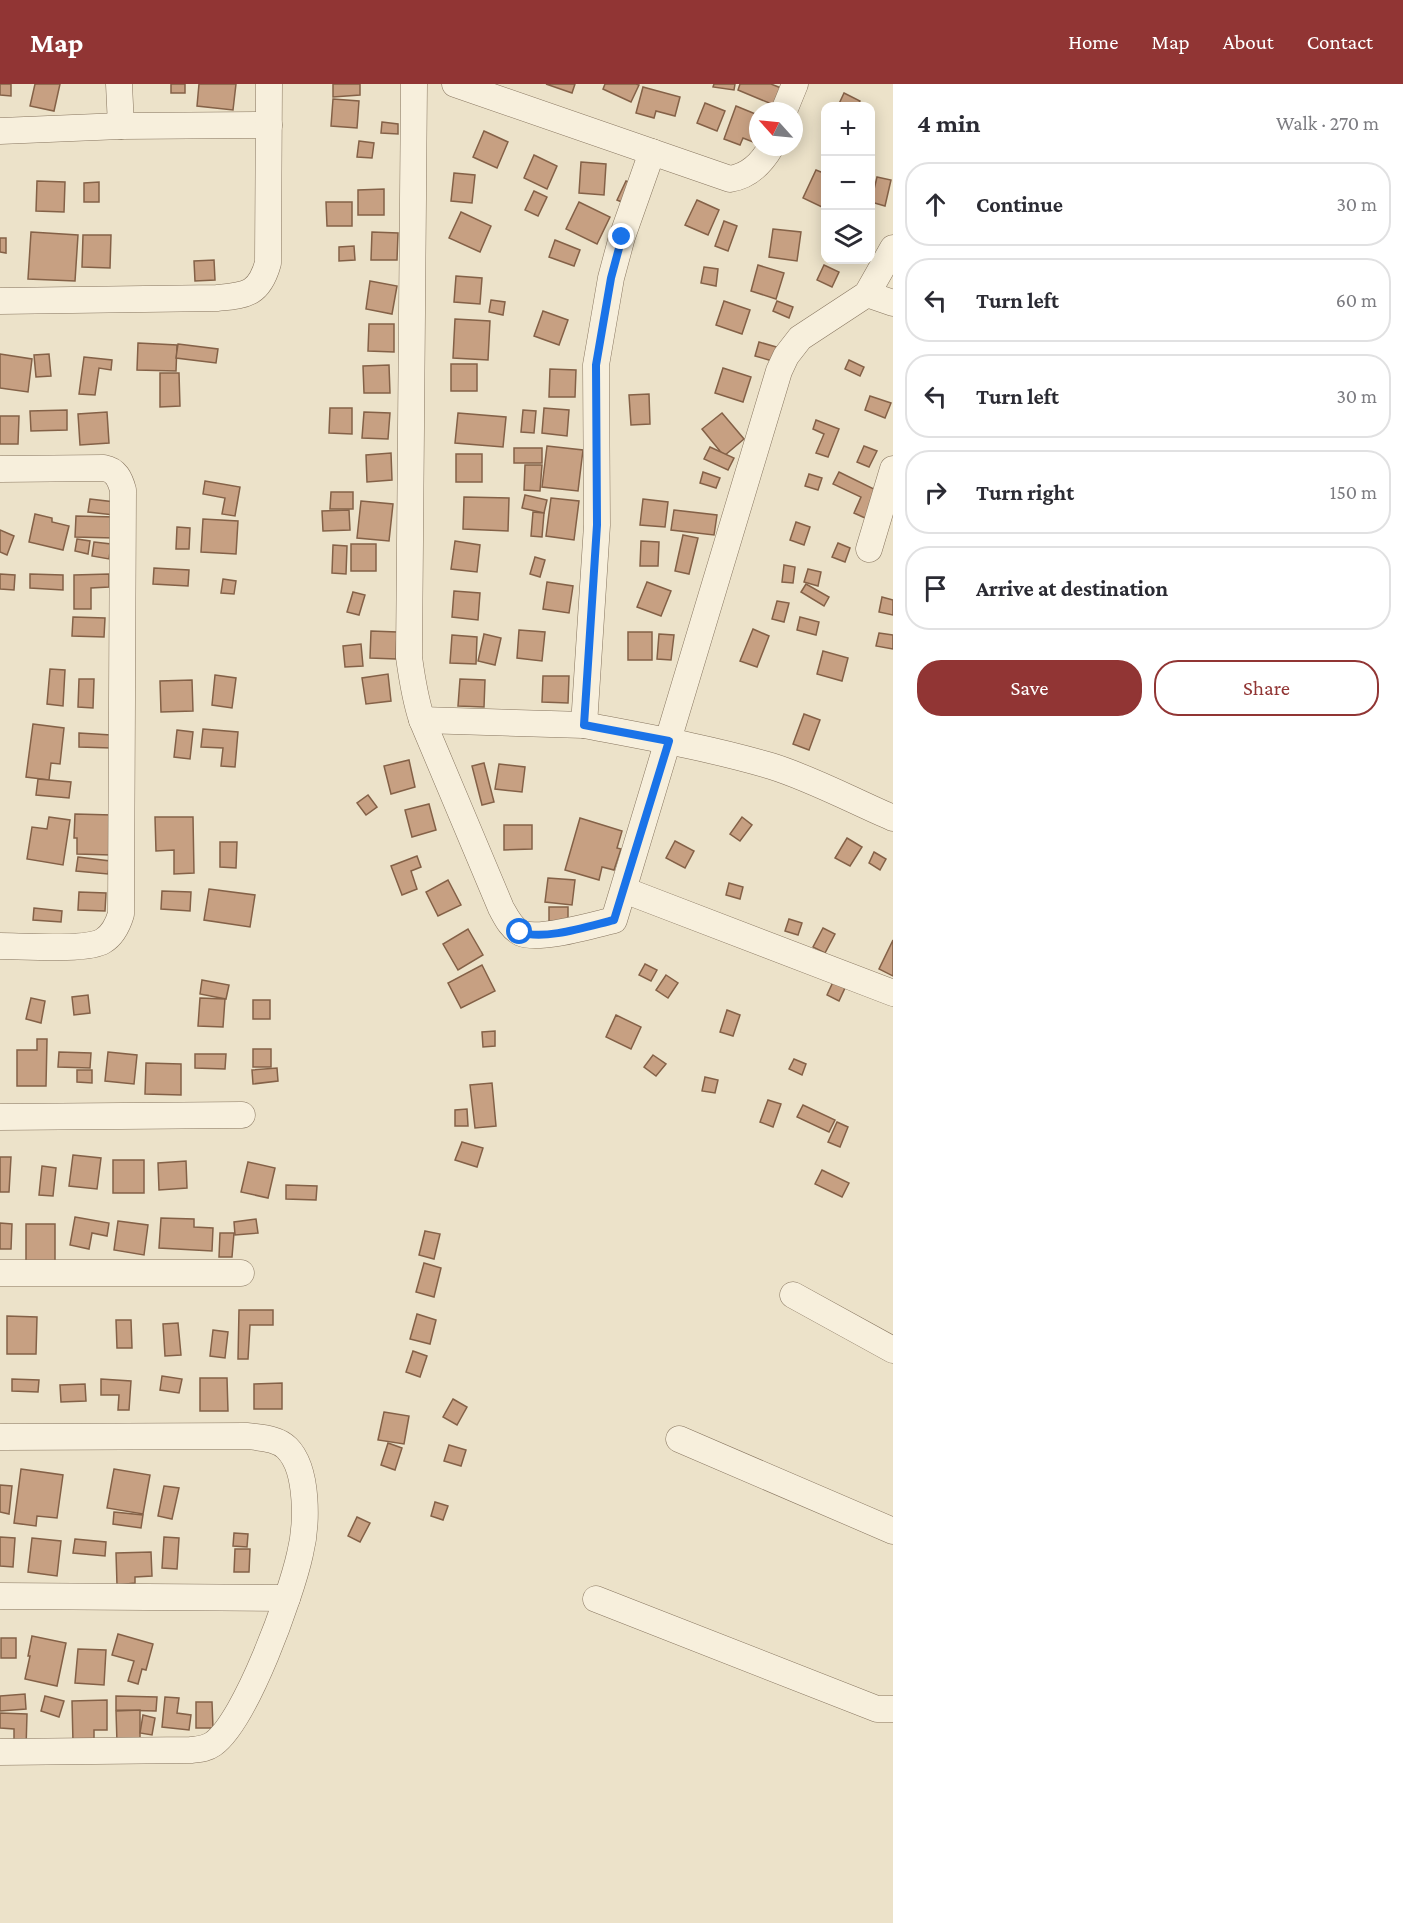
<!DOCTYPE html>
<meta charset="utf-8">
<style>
body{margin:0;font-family:"Crimson Pro",serif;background:#f7f7f7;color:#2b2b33}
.controls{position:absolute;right:18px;top:18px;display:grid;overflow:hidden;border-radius:12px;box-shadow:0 3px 15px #0003}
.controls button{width:54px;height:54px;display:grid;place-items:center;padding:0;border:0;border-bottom:2px solid #e1e1e2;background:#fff;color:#2b2b33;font:30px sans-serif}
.compass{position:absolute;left:749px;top:18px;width:54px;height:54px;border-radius:50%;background:#fff;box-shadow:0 3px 15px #0003;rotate:297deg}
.stop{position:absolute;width:18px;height:18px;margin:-14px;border:4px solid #1a73e8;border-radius:50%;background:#fff}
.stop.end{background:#1a73e8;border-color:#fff;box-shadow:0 2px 6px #0008}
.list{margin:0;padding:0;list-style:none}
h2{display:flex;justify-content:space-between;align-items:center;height:78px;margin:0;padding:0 24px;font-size:26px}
h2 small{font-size:20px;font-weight:400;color:#7c7c81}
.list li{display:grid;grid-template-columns:39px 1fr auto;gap:18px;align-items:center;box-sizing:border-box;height:84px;margin:0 12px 12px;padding:0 12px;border:2px solid #e1e1e2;border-radius:24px}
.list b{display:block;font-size:22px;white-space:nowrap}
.list em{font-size:20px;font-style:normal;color:#7c7c81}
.actions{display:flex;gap:12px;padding:18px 24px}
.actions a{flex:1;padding:14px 0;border:2px solid #913534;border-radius:24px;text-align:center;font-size:21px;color:#913534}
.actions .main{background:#913534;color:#fff}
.icon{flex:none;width:33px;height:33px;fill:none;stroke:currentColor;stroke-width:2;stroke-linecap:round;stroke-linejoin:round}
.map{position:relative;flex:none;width:893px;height:1839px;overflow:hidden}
header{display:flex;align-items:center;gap:36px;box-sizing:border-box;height:84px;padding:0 30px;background:#913534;color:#fff}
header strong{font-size:28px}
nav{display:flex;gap:33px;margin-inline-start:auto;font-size:21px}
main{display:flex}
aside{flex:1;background:#fff}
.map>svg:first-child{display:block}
</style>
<header>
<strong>Map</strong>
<nav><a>Home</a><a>Map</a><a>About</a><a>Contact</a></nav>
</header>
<main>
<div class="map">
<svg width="893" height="1839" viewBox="0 0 893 1839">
<rect width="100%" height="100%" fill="#ece2c9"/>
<!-- building -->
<g fill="#c7a082" stroke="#846147" stroke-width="1.5">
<path d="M0 0H11V12L0 11Z"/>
<path d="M35 0H60L54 27 30 22Z"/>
<rect x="171" y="0" width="14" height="9"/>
<path d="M199 0H236L233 26 197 22Z"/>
<path d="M333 0H360V11L333 13Z"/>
<path d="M546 0H575L572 9Z"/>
<path d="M605 0H636L639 1 631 18 603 5Z"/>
<path d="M714 0H735L734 6 713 3Z"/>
<path d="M740 0H771L781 4 774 21 738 6Z"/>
<path d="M643 3 680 13 675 32 656 27 654 34 636 29Z"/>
<path d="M844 9 860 17 857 22H838Z"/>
<path d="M333 15 359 17 357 44 331 42Z"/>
<path d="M705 19 725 27 717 47 697 39Z"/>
<path d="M736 22 758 31V60L743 54 740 61 724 55Z"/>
<path d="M382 38 398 40V50L381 49Z"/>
<path d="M484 47 508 58 497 84 473 73Z"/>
<path d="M359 57 374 59 372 74 357 73Z"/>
<path d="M534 71 557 82 547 105 524 94Z"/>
<path d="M581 78 606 80 604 111 579 109Z"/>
<path d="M816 86 826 90V115L822 123 803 114Z"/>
<path d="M454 89 475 91 472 119 451 117Z"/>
<path d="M877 93 891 96 885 122 871 118Z"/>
<path d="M37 97 65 98 64 128 36 127Z"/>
<path d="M626 97 637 102 629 121 617 116Z"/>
<path d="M99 98V118H84V99Z"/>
<path d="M384 105V131H358V106Z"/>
<path d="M534 107 547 113 538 132 525 126Z"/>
<path d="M697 116 719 126 708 151 685 141Z"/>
<path d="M326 118H352V142H327Z"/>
<path d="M579 118 610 133 597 160 566 145Z"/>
<path d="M461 128 491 142 480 168 449 154Z"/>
<path d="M724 137 737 142 728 167 715 162Z"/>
<path d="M773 145 801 148 797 177 769 173Z"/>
<path d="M31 148 78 151 75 197 28 195Z"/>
<path d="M372 148 398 149 397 176H371Z"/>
<path d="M83 151H111L110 184 82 183Z"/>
<path d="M0 154H6V169L0 168Z"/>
<path d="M555 156 580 166 574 182 549 173Z"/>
<path d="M354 162 355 176 339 177V163Z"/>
<path d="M214 176 215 196 195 197 194 177Z"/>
<path d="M758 181 784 189 776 215 751 207Z"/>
<path d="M824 181 839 188 832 203 817 196Z"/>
<path d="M704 183 718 185 716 202 701 199Z"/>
<path d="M456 192 482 194 480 220 454 218Z"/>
<path d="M370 197 397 202 392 230 366 225Z"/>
<path d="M491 216 505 218 503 231 489 228Z"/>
<path d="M724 217 750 226 742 250 716 241Z"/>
<path d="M777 217 793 223 789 234 773 227Z"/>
<path d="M543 227 568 236 559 261 534 252Z"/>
<path d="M455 235 490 237 488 276 453 274Z"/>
<path d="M369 240H394V268L368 267Z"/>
<path d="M759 258 780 264 776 278 755 272Z"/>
<path d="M138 259 177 261 176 287 137 286Z"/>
<path d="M178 260 218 265 216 279 176 274Z"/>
<path d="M0 270 32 275 28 308 0 304Z"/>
<path d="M49 270 51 292 36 293 34 271Z"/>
<path d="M84 273 112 276 111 286 99 284 95 311 79 310Z"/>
<path d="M849 276 864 283 860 292 845 285Z"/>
<rect x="451" y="280" width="26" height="27"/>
<path d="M389 281 390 309H364L363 282Z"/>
<path d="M723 284 751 293 743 318 715 309Z"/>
<path d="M550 285 576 286 575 313H549Z"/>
<path d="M160 289H179L180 322 160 323Z"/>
<path d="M649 310 650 340 631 341 629 311Z"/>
<path d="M870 312 891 319 885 334 865 326Z"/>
<path d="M330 324H352V350L329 349Z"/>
<path d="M544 324 569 326 567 352 542 349Z"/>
<path d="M67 326V346L31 347 30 327Z"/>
<path d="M523 326 536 327 534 349 521 348Z"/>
<path d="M107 328 109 359 80 361 78 330Z"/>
<path d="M364 328 390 329 388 355 362 354Z"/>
<path d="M458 329 506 333 503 363 455 359Z"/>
<path d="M722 329 744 355 724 372 702 345Z"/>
<path d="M0 332H19L18 360H0Z"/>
<path d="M816 336 839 345 828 373 816 369 824 350 813 345Z"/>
<path d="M547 362 583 366 578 407 542 403Z"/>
<path d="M864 362 877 367 869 383 857 378Z"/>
<path d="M710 363 734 374 728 386 704 375Z"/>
<rect x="514" y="364" width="28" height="15"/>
<path d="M391 369 392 396 367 398 366 371Z"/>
<rect x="456" y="370" width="26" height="28"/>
<path d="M525 381H542L540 407 524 406Z"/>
<path d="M703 388 720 394 716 404 700 399Z"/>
<path d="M839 388 878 407 865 434 854 429 861 413 833 400Z"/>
<path d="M809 390 822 394 818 406 805 402Z"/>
<path d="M205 397 240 403 235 432 222 430 225 414 203 410Z"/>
<path d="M331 408H353V425H330Z"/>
<path d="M525 411 547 416 544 429 522 424Z"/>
<path d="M464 413 509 414 508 447 463 445Z"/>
<path d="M551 414 579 417 574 456 546 452Z"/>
<path d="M90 415 115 418 114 431 88 428Z"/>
<path d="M643 415 668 418 665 443 640 441Z"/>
<path d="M361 417 393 420 389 457 357 454Z"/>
<path d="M349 426 350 446 323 447 322 427Z"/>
<path d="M674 426 717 431 714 451 671 446Z"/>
<path d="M533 428 544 429 542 453 531 452Z"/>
<path d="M35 430 52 434V438L69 442 63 466 29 458Z"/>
<path d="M76 432 115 433 114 454 75 453Z"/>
<path d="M203 435 238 437 236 470 201 468Z"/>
<path d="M796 438 810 443 804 461 790 456Z"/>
<path d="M177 443 190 444 189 465H176Z"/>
<path d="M0 446 14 452 7 471 0 468Z"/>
<path d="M683 451 698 454 689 490 675 487Z"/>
<path d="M77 455 90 457 88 470 75 467Z"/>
<path d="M455 457 480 461 477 488 451 485Z"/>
<path d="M641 457 659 458 658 482H640Z"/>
<path d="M94 458 111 460 109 475 92 472Z"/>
<path d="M838 459 850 464 845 478 832 473Z"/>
<rect x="351" y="460" width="25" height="27"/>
<path d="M333 461 347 462 346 490 332 489Z"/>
<path d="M535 473 545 476 540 493 530 490Z"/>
<path d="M784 481 795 483 793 499 782 498Z"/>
<path d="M154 484 189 486 188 502 153 500Z"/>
<path d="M808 485 821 488 818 502 804 498Z"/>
<path d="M0 490 15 491 14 506 0 505Z"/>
<path d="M30 490 63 491V506L30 504Z"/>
<path d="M109 490V503L91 504V525H74V491Z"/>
<path d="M223 495 236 497 234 510 221 509Z"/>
<path d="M547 498 573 502 569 529 543 525Z"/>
<path d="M647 498 671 507 661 532 637 523Z"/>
<path d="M806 500 829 513 824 522 801 508Z"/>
<path d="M454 507 480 509 478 536 452 533Z"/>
<path d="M353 508 365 511 359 531 347 528Z"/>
<path d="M882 513 893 516V531L879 528Z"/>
<path d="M777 517 789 519 784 538 772 535Z"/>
<path d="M73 533 105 534 104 553 72 552Z"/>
<path d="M800 533 819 538 816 551 797 546Z"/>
<path d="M753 545 769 552 757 583 740 577Z"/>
<path d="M519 546 545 548 542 577 517 574Z"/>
<path d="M371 547 397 548 396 575 370 574Z"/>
<rect x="628" y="548" width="24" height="28"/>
<path d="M879 549 893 551V565L876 562Z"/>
<path d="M484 550 501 554 495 581 478 577Z"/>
<path d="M659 550 674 551 671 576 657 575Z"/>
<path d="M452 551 477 553 476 580 450 579Z"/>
<path d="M361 560 363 582 345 583 343 562Z"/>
<path d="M823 567 848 574 842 597 817 590Z"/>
<path d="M50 585 65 586 63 622 47 620Z"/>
<path d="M388 590 391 617 366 620 362 594Z"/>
<path d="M215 591 236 594 232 624 212 621Z"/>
<path d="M543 592H569L568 619 542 618Z"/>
<path d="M79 595H94L93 624 78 623Z"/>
<path d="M460 595 485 596 484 623 458 622Z"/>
<path d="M192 596 193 627 161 628 160 597Z"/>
<path d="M804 630 820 636 809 666 793 660Z"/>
<path d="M33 640 64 644 60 680 51 679 49 696 26 693Z"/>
<path d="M203 645 238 648 235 683 221 682 223 664 201 663Z"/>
<path d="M177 646 193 648 190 675 174 673Z"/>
<path d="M79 649 111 651V664L79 663Z"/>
<path d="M409 676 415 703 391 710 384 682Z"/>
<path d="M484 679 494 718 482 721 472 682Z"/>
<path d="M499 680 525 683 522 708 495 705Z"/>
<path d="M38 695 71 698 69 714 36 711Z"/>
<path d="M368 711 377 723 366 731 357 719Z"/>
<path d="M429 720 436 746 412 753 405 726Z"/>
<path d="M75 730 112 731 111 771 77 770V754H74Z"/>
<path d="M49 733 70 736 63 781 27 775 32 743 47 745Z"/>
<path d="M155 733H193L194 789 174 790V766L156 767Z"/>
<path d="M742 733 752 741 740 757 730 750Z"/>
<path d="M580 734 622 747 617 764 621 765 614 786 602 783 599 796 565 786Z"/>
<path d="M504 741H532V765L504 766Z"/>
<path d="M847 754 862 763 850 782 835 774Z"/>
<path d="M675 757 694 767 685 784 666 774Z"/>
<path d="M220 758H237L236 784 220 783Z"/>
<path d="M874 768 886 775 880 786 869 779Z"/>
<path d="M417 772 421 783 411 787 417 805 402 811 391 782Z"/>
<path d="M78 773 110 777 108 790 76 787Z"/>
<path d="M548 794 575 796 572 821 545 818Z"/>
<path d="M448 796 461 821 438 832 426 808Z"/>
<path d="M729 799 743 803 740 815 726 811Z"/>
<path d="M209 805 255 811 250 843 204 836Z"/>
<path d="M162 807 191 808 190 827 161 825Z"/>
<path d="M79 808 106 809 105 827 78 826Z"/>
<path d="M549 823H568V838L549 837Z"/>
<path d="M34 824 62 827 61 838 33 836Z"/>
<path d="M789 835 802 839 798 851 785 847Z"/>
<path d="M823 844 835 850 825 869 813 863Z"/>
<path d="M468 845 483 871 458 886 443 860Z"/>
<path d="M893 856V892L879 885Z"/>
<path d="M645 880 657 886 651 897 639 891Z"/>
<path d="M482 881 495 907 461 924 448 899Z"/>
<path d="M666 891 678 899 668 914 656 906Z"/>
<path d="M202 896 229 901 226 915 200 910Z"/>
<path d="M833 898 845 904 839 917 827 911Z"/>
<path d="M88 911 90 929 74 931 72 913Z"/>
<path d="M31 914 45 917 41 939 26 935Z"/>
<path d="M200 914 225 915 223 943 198 942Z"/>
<rect x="253" y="916" width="17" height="19"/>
<path d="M727 926 740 931 733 952 720 948Z"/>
<path d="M616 931 641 943 631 965 606 953Z"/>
<path d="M495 947V962L483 963 482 948Z"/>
<path d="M37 955H47L46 1002H17V966H37Z"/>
<rect x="253" y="965" width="18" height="18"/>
<path d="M59 968 91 969 90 984 58 983Z"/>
<path d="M108 968 137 971 134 1000 105 997Z"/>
<path d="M195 970H226L225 985 195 984Z"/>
<path d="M653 971 666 980 656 992 644 983Z"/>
<path d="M794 975 806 980 802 991 789 985Z"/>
<path d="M146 979 181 980V1011L145 1010Z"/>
<path d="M277 984 278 997 253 1000 252 986Z"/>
<path d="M77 986H92V999L77 998Z"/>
<path d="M705 993 718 996 715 1009 702 1007Z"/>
<path d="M492 999 496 1042 475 1044 470 1001Z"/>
<path d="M768 1016 781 1020 773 1043 760 1038Z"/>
<path d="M803 1021 835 1036 829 1048 797 1033Z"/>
<path d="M467 1025 468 1042H455V1026Z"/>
<path d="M837 1038 848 1043 840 1063 828 1058Z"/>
<path d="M462 1058 483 1064 477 1083 455 1076Z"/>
<path d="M73 1071 101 1074 97 1105 69 1102Z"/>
<path d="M0 1073H11L9 1108H0Z"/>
<rect x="113" y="1076" width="31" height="33"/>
<path d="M186 1077 187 1104 159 1106 158 1079Z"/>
<path d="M248 1078 275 1084 268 1114 241 1108Z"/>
<path d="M42 1082 56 1084 53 1112 39 1111Z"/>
<path d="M822 1086 849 1099 842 1113 815 1100Z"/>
<path d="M286 1101 317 1102 316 1116 286 1115Z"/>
<path d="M75 1133 109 1139 107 1152 92 1149 89 1165 70 1161Z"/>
<path d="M161 1134 194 1135V1143L213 1144 212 1167 159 1164Z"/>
<path d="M256 1135 258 1149 235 1151 234 1138Z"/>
<path d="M118 1137 148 1141 144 1171 114 1166Z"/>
<path d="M0 1139 12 1140 11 1165H0Z"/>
<path d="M26 1140H55V1181L26 1182Z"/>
<path d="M425 1147 440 1150 434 1175 419 1171Z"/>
<path d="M220 1149H234L232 1173H219Z"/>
<path d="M424 1179 441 1184 434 1213 416 1208Z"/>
<path d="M239 1226H273V1241H250L248 1275H238Z"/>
<path d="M417 1230 436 1236 430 1260 410 1255Z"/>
<path d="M7 1232 37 1233 36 1270H7Z"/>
<path d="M116 1236H131L132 1264H117Z"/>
<path d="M178 1239 181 1271 165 1272 163 1240Z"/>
<path d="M213 1246 228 1248 225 1274 210 1272Z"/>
<path d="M413 1267 427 1272 420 1293 406 1288Z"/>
<path d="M162 1292 182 1295 179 1309 160 1306Z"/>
<path d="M200 1294H227L228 1327H200Z"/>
<path d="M12 1295 39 1296 38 1308 12 1307Z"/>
<path d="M101 1295 131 1297 129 1326H118L119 1311H101Z"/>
<path d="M282 1299V1325H254V1300Z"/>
<path d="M85 1300 86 1317 61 1318 60 1301Z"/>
<path d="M453 1315 467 1323 457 1341 443 1333Z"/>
<path d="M384 1328 409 1332 404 1360 378 1356Z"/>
<path d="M388 1359 402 1364 395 1386 381 1381Z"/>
<path d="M449 1361 466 1366 461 1382 444 1377Z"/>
<path d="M21 1385 63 1391 57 1434 37 1432 36 1442 14 1439Z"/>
<path d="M114 1385 150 1391 143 1430 107 1424Z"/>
<path d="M0 1401 12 1402 9 1430 0 1428Z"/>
<path d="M164 1402 179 1404 172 1435 158 1432Z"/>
<path d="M435 1418 448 1422 443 1436 431 1432Z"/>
<path d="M114 1428 143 1431 141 1444 113 1440Z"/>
<path d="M357 1433 370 1439 360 1458 348 1452Z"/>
<path d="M234 1449 248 1450 247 1463 233 1462Z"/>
<path d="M0 1453 15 1454 13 1483 0 1482Z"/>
<path d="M164 1453 179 1454 177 1485 162 1484Z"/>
<path d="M32 1454 61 1457 57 1492 28 1488Z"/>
<path d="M75 1455 106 1458 105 1472 73 1469Z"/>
<path d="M235 1465H250L249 1488H234Z"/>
<path d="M151 1468 152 1492 135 1493V1499L117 1501 116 1469Z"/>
<path d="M118 1550 153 1560 146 1586 142 1585 138 1600 128 1597 134 1577 112 1571Z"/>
<path d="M32 1552 66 1559 57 1602 25 1595 30 1572H28Z"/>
<rect x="1" y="1554" width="15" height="20"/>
<path d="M78 1565 106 1566 104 1601 75 1599Z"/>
<path d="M25 1610 26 1625 0 1627V1612Z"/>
<path d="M45 1612 64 1617 59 1633 41 1627Z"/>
<path d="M116 1612 157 1613 156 1627 116 1626Z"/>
<path d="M165 1613 179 1614 177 1629 191 1631 189 1646 162 1643Z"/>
<path d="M107 1616V1646H94V1659H73L72 1617Z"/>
<path d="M196 1618H212L213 1644H196Z"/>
<path d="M140 1626V1658L117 1659 116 1627Z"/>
<path d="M0 1629 27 1630 26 1665H14V1645L0 1644Z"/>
<path d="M143 1631 155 1634 152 1651 140 1649Z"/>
</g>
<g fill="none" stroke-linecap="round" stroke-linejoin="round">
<defs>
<g id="minor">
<path d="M119 0 121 42"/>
<path d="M414 0 409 573C412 595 415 615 422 636L501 824C506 833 511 844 521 849 539 857 593 841 614 836L779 287 786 272 800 254 867 210 893 164"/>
<path d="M455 0 730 95C749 92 761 80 771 63"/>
<path d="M784 27 795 0"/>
<path d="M0 47 121 42 269 41"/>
<path d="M867 210 893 219"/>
<path d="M0 217 217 214C246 211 259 211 268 179L269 0"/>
<path d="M0 385 104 384C116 386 120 395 123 406L121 830C118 840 113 851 103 857 87 867 22 862 0 862"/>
<path d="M869 465 893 385"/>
<path d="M422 636 584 641 597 441 596 281 611 194 622 153 652 68"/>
<path d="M584 641C647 653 710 664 771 682 813 695 853 717 893 734"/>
<path d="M624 806 893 909"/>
<path d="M0 1033 242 1031"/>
<path d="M0 1189H241"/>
<path d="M793 1211 893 1266"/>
<path d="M0 1353 248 1352C261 1354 277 1354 287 1364 309 1386 307 1442 300 1470 291 1511 246 1637 213 1660 206 1665 199 1665 191 1666L0 1668"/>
<path d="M679 1355 893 1447"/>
<path d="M0 1512 287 1514"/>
<path d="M596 1515 877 1625H893"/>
</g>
</defs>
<!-- minor casing -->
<use href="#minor" stroke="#87755f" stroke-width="27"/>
<!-- minor -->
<use href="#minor" stroke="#f7efdc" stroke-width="26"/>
</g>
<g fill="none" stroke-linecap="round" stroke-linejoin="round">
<!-- route -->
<path stroke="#1a73e8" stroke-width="8" d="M520 848C544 857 589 842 614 836L669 657 584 641 597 441 596 281 611 194 622 153"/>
</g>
</svg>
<div class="controls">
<button>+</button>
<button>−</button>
<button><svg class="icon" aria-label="layers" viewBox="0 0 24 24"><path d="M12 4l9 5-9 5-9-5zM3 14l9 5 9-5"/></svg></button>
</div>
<svg class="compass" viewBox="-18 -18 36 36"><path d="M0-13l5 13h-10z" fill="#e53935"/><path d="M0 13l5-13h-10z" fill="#7c7c81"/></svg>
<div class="stop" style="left:520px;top:848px"></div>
<div class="stop end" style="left:622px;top:153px"></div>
</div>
<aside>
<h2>4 min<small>Walk · 270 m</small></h2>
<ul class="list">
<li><svg class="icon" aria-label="ahead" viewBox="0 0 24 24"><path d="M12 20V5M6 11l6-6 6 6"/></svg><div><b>Continue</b></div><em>30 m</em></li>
<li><svg class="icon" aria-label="left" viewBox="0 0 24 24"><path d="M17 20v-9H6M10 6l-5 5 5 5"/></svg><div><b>Turn left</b></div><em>60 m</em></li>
<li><svg class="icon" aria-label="left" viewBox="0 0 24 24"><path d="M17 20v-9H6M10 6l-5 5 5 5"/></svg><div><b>Turn left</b></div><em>30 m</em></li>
<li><svg class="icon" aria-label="right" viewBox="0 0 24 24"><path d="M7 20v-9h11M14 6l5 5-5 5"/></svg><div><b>Turn right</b></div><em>150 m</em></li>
<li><svg class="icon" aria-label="arrive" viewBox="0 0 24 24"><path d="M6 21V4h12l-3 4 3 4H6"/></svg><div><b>Arrive at destination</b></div></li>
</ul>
<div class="actions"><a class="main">Save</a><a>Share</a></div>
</aside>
</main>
